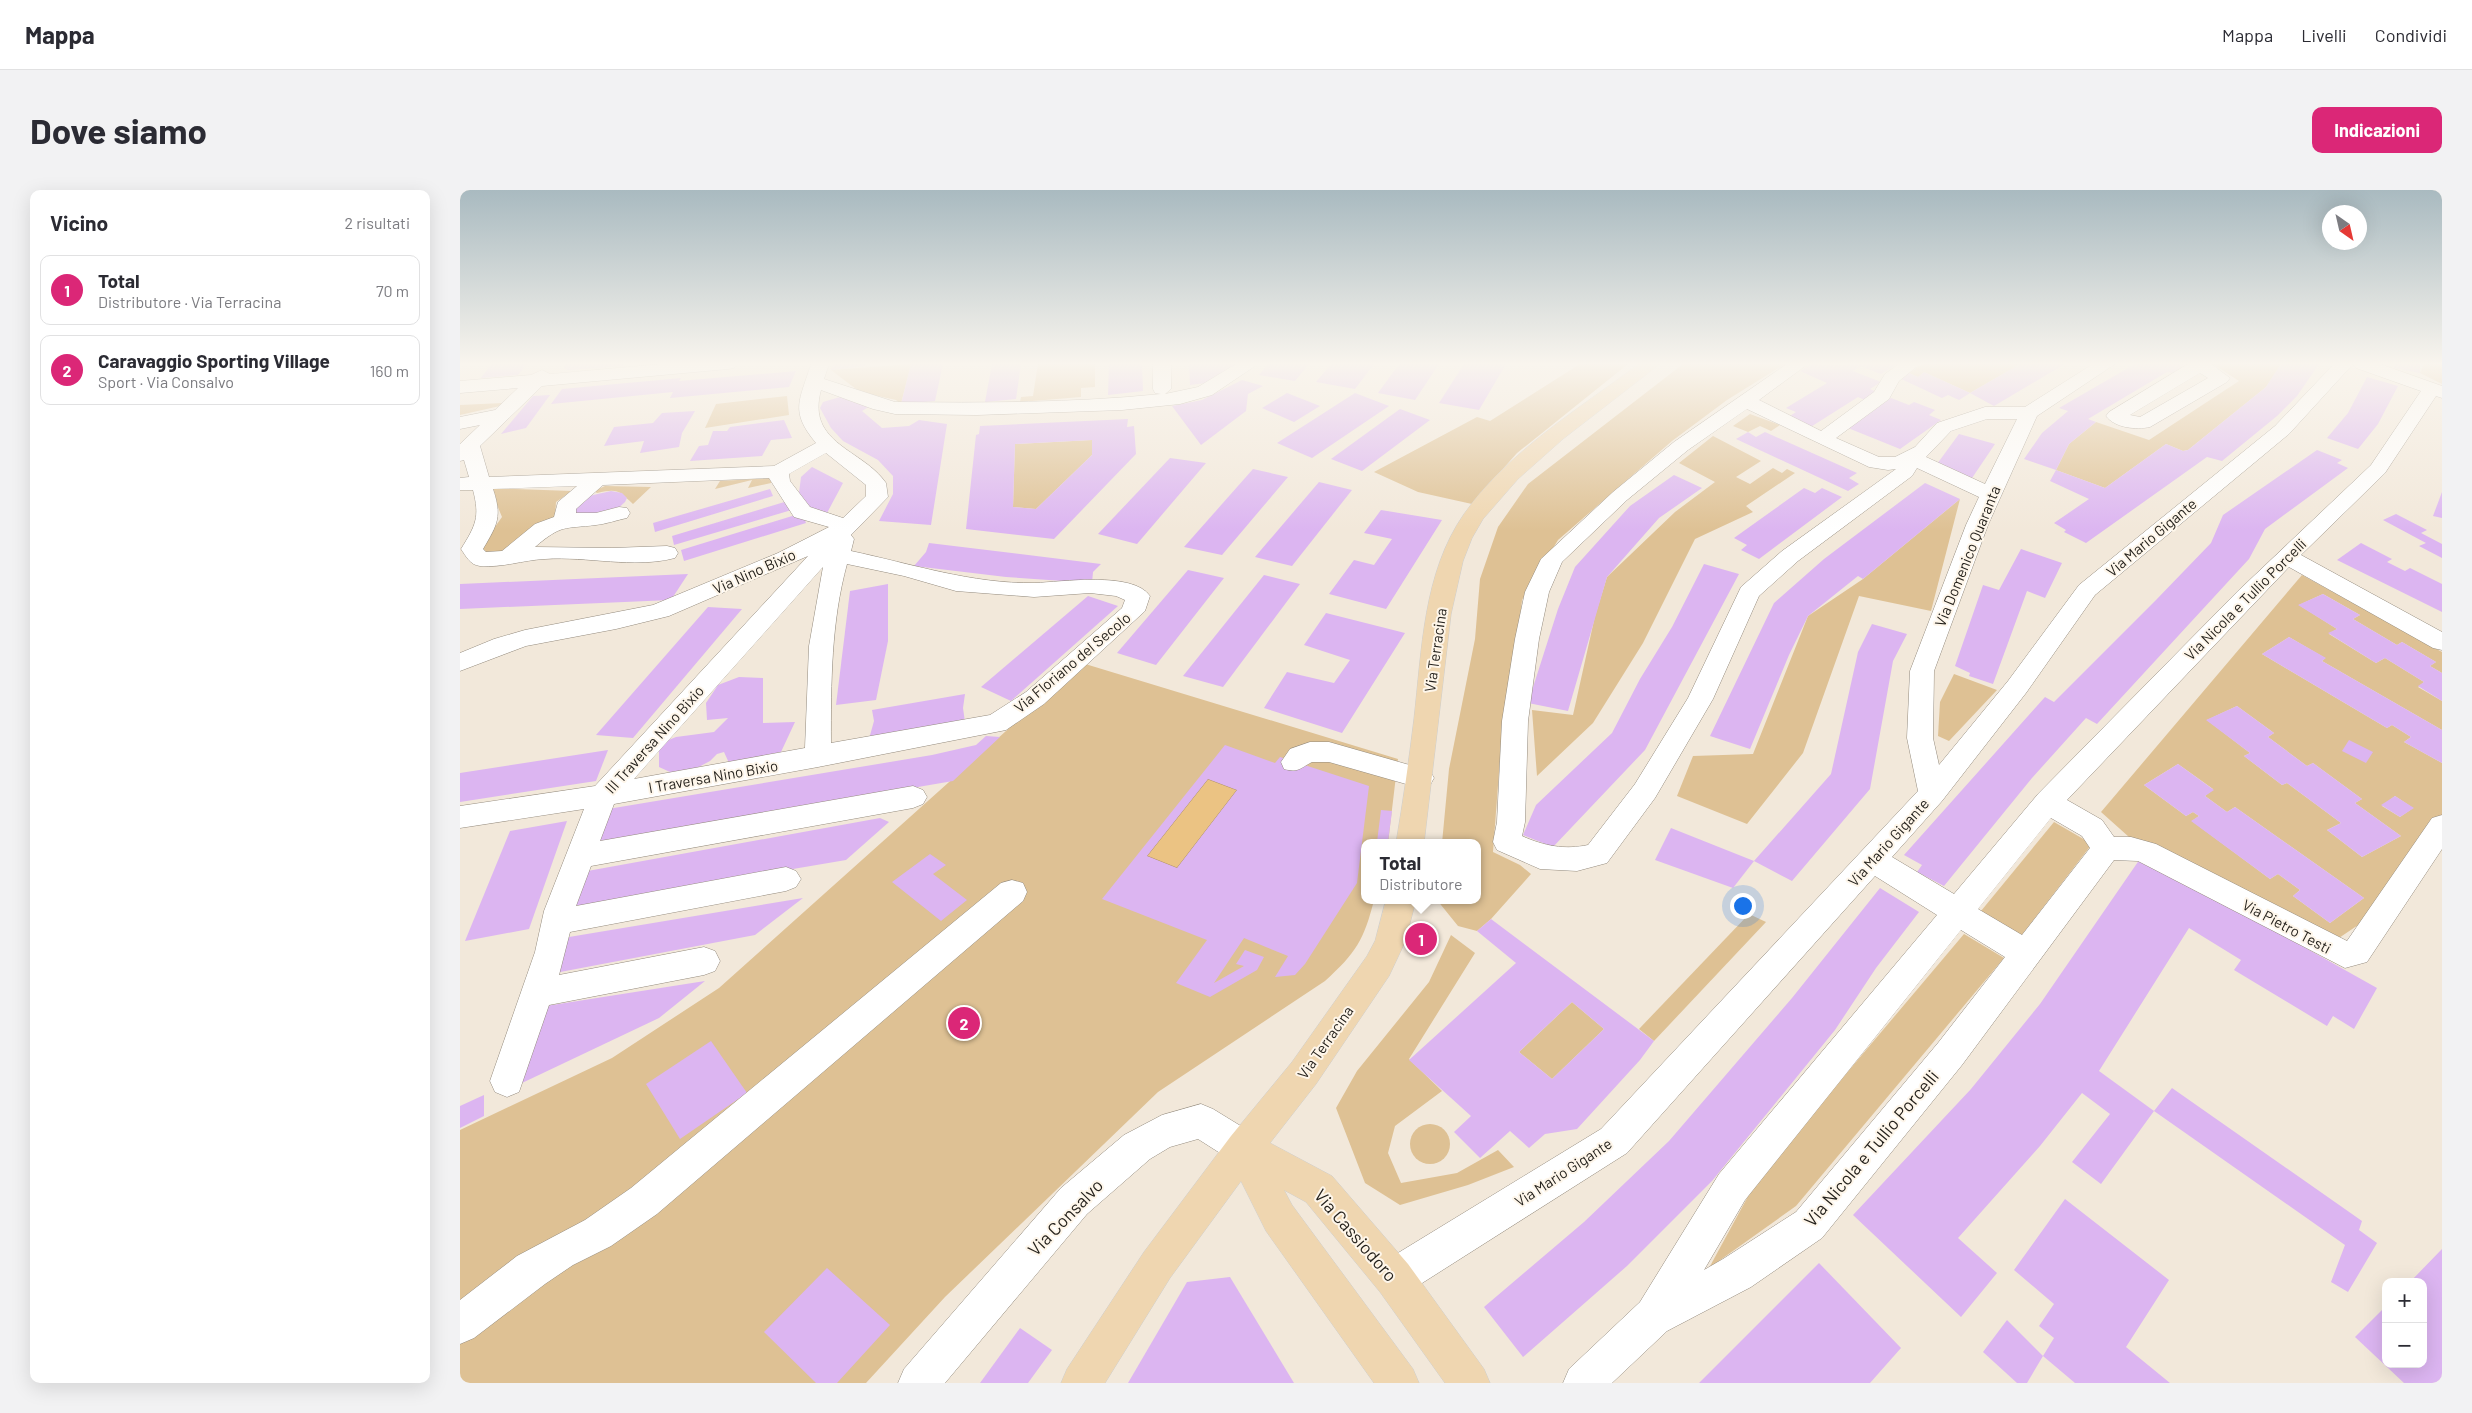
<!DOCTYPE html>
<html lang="it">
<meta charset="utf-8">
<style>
body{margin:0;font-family:Barlow,sans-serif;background:#f2f2f3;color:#2b2b33}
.controls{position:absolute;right:15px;bottom:15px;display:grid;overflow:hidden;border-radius:10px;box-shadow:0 5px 20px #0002}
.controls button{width:45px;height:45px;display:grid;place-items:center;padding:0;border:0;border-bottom:1px solid #e1e1e2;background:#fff;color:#2b2b33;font:25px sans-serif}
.compass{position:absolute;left:1862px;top:15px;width:45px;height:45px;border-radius:50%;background:#fff;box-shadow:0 5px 20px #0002;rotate:146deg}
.you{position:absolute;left:1282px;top:715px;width:18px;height:18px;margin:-12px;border:4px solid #fff;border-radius:50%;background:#1a73e8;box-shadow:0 0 0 8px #1a73e833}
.badge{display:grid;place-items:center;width:32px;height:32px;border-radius:50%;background:#db2777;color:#fff;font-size:16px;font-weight:700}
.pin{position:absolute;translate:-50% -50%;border:2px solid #fff;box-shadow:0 1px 5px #0006}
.popup{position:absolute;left:901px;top:649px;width:120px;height:65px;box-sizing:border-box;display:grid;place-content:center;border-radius:10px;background:#fff;filter:drop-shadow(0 1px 4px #0005);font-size:16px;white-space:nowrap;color:#7c7c81}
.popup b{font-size:19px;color:#2b2b33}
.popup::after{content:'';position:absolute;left:50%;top:100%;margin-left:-10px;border:10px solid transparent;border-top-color:#fff}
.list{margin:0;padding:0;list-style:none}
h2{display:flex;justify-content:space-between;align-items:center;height:65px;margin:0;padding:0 20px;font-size:21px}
h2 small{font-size:16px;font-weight:400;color:#7c7c81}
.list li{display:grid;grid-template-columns:32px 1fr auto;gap:15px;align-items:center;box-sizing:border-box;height:70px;margin:0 10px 10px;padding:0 10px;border:1px solid #e1e1e2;border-radius:10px}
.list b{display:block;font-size:19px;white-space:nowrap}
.list p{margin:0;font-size:16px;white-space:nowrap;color:#7c7c81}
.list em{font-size:16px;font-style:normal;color:#7c7c81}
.map{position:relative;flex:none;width:1982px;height:1193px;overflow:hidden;border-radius:10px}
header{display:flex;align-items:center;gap:30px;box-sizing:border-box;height:70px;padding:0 25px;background:#fff;border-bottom:1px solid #e1e1e2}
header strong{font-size:24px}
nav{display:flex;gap:28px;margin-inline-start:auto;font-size:18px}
.intro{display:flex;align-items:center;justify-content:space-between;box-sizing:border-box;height:120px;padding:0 30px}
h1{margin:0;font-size:35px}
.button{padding:12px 22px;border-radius:10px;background:#db2777;color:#fff;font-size:18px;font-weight:700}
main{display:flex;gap:30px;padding:0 30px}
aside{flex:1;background:#fff;border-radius:10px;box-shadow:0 5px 20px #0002}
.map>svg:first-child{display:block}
</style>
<header>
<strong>Mappa</strong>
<nav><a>Mappa</a><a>Livelli</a><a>Condividi</a></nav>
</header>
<div class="intro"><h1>Dove siamo</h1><a class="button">Indicazioni</a></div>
<main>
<aside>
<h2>Vicino<small>2 risultati</small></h2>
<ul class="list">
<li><span class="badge">1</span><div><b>Total</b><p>Distributore · Via Terracina</p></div><em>70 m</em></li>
<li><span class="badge">2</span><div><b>Caravaggio Sporting Village</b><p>Sport · Via Consalvo</p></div><em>160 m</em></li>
</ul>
</aside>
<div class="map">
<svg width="1982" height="1193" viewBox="0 0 1982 1193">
<rect width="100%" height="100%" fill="#f2e8da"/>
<!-- green -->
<g fill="#dec194" fill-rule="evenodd">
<path d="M451 174 441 214 436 210 400 202 371 180Z"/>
<path d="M578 174H635V197L621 198V207L560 212 561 207 573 206Z"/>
<path d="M1120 174H1168L1057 263 1012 314 958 302 914 282 1017 227 1030 231Z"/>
<path d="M1223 174H1325L1267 210 1212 251 1098 350 1062 410 1055 474 1041 555 1033 662 1060 675 1071 684 1031 729 1017 741 998 736 977 710H1017V653H982L989 579 1015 449 1020 389 1038 337 1068 294Z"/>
<path d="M1463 174H1560L1510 203 1464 182 1458 187 1449 183Z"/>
<path d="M1753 174H1821L1806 197 1728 260 1723 261 1706 254 1645 298 1596 280 1609 254 1636 232 1689 250 1779 191Z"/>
<path d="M1964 174H1982V194L1960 183Z"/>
<path d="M327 206 329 225 245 238 256 214Z"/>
<path d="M43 213 40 216 0 225V215Z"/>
<path d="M1290 224 1320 235 1311 241 1300 236 1288 242 1273 236Z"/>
<path d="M1253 246 1301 271 1276 287 1290 294 1313 278 1322 283 1327 279 1335 283 1286 316 1293 322 1235 349 1183 453 1133 533 1077 586 1072 520 1113 525 1135 426 1147 387 1215 322 1255 292 1219 273Z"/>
<path d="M632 250V265L576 319 553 317 555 254Z"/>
<path d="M312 288 311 293 288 298 292 290 255 299 260 291Z"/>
<path d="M145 296 191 297 173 314C159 301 158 298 137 303L134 301Z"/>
<path d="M30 298 112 301 96 312 95 329 47 364 27 366 20 358 42 327Z"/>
<path d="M1500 309 1471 421 1399 406 1343 563 1287 634 1217 606 1233 566 1293 564 1348 426 1403 389Z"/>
<path d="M1842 385 1982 462V483L1970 476 1976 472 1942 452 1937 455 1893 429 1900 425 1863 404 1839 415 1877 439 1869 444 1916 473 1925 468 1964 492 1958 497 1982 511V540L1862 471 1865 468 1829 447 1802 464 1927 538 1932 535 1951 547 1944 552 1982 573V636L1929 714 1876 750 1669 647 1641 622ZM1777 516 1814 543 1808 547 1847 576 1853 573 1902 609 1895 613 1941 646 1902 667 1867 640 1881 633 1827 593 1822 595 1784 566 1790 563 1747 530ZM1718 574 1753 599 1745 606 1767 622 1775 617 1904 708 1870 733 1833 706 1840 700 1818 684 1810 689 1732 631 1739 626 1733 622 1726 626 1684 595ZM1935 606 1953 618 1940 627 1922 616Z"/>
<path d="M622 473 938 569 928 653H905V710H914C904 750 896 763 865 791L698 902 485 1107 406 1193H0V940L152 868 259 798Z"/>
<path d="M1494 484 1537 500 1489 551 1478 546 1480 512Z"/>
<path d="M1594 632 1632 654 1561 746 1521 721Z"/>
<path d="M1289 724 1306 732 1194 851 1179 839Z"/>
<path d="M1504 744 1544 768 1336 1016 1249 1078 1298 988Z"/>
<path d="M991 745 1015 763 949 869 982 901 935 936 928 963 941 993 997 983 1038 960 1054 977 1008 995 940 1015 905 993 876 918 897 881 969 792Z"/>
<path d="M1112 812 1144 839 1092 889 1059 862Z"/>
<circle cx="970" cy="954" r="20"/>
</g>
<!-- water -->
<path fill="#ebc383" stroke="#af9264" d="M748 589 777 600 717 678 687 666Z"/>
<!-- building -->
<g fill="#dcb5f1" fill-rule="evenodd">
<path d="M31 174H67L58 185 21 188Z"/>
<path d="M106 174H163V176L108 180 104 178Z"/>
<path d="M373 174H406L405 176 371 180Z"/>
<path d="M451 174H483L475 211 441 214Z"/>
<path d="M532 174H561L556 209 525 212Z"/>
<path d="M649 174H682L683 201 648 205Z"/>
<path d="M729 174H776L754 192 730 195Z"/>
<path d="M808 174H849L835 191 799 185Z"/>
<path d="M871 174H914L895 199 856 192Z"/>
<path d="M939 174H979L955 210 918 203Z"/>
<path d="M1004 174H1046L1019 220 979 213Z"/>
<path d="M1352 174 1367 175 1437 174 1421 184 1401 176 1393 181 1421 192 1410 199 1419 203 1407 211 1398 207 1349 238 1327 228 1336 222 1326 218 1367 193 1340 181Z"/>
<path d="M1560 174H1605L1534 216 1510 203Z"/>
<path d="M1675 174H1725L1713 183 1707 182 1628 229 1636 232 1609 254 1596 280 1564 269 1582 243 1608 221 1599 218Z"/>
<path d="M1821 174H1859L1837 206 1817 226 1762 271 1747 267 1626 353 1604 342 1606 340 1594 333 1629 309 1590 291 1596 280 1645 298 1706 254 1723 261 1728 260 1806 197Z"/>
<path d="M1934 174H1960V183L1934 178Z"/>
<path d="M336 181 329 197 210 208 213 202 91 214 102 199 221 188 219 191Z"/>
<path d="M1464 182 1510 203 1499 210 1488 205 1482 208 1439 188 1449 183 1458 187Z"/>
<path d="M1907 187 1938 196 1918 234 1898 259 1867 248 1888 223Z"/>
<path d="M782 190 803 196 788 204 786 221 741 255 712 216 742 210Z"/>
<path d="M827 203 860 216 834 232 802 218Z"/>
<path d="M895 203 929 216 852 268 817 253Z"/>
<path d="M90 205 66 238 41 244 73 206Z"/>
<path d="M380 207 391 209 410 216 402 221 422 238 449 236 459 230 487 234 471 335 419 331 433 304V286L418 270 383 251 371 238 360 218 363 212Z"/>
<path d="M1431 208 1449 215 1454 212 1475 220 1469 225 1481 230 1440 259 1388 238Z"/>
<path d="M940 219 970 230 902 281 871 269Z"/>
<path d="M235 221 222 243 219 257 180 263 184 251 144 256 154 237 193 233 202 223Z"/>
<path d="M668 229 667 237 674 236 676 264 594 349 506 339 516 245 519 244 520 236ZM632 250V265L576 319 553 317 555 254Z"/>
<path d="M324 230 332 248 311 250 302 266 230 271 239 256 248 255 253 241H267L270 237Z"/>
<path d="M1288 242 1296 247 1305 242 1397 283 1389 288 1399 294 1388 301 1276 249Z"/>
<path d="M1499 244 1535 254 1510 291 1477 274Z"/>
<path d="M1857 260 1882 270 1877 273 1888 278 1805 339 1789 369 1637 534 1626 528 1572 588 1484 696 1457 682 1462 675 1444 665 1585 507 1594 512 1696 410 1751 353 1763 325Z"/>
<path d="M710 268 746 273 677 354 638 344Z"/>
<path d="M352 277 383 293 367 323 348 320 339 303 341 287Z"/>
<path d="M793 279 828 287 762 365 724 357Z"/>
<path d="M1214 285 1242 298 1199 328 1147 387 1108 521 1068 513 1098 419 1115 377 1170 316Z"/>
<path d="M859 292 892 300 832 376 795 367Z"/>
<path d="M1465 293 1500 309 1403 389 1398 386 1348 426 1329 465 1290 559 1250 546 1314 413 1364 369Z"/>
<path d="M1344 298 1355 303 1362 298 1382 307 1299 369 1281 360 1287 355 1274 348Z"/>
<path d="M310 299 313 306 195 342 193 333Z"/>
<path d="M151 301 162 303 167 308 165 312 155 321 131 328 115 323V319L129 306Z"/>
<path d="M1982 302V328L1973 326Z"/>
<path d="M331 310 335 319 214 355 212 346Z"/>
<path d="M921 320 982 330 926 419 869 404 894 370 914 375 932 349 904 343Z"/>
<path d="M342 323 346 333 224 371 221 360Z"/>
<path d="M1936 324 1967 340 1961 343 1982 354V368L1959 356 1966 353 1923 330Z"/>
<path d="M469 353 560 364 641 374 633 382 632 393 546 387 454 376 466 362Z"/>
<path d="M1901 353 1932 369 1927 372 1945 381 1950 378 1982 394V422L1877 370Z"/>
<path d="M1561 359 1602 373 1585 408 1567 401 1533 494 1509 486 1510 483 1495 476 1523 395 1539 400Z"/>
<path d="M1244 374 1279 384 1185 560 1093 657 1063 645 1076 615 1152 543 1180 489 1212 437Z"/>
<path d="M728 380 764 388 696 475 657 463Z"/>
<path d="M228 384 211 410 0 419V394Z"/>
<path d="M804 385 840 394 763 497 723 486Z"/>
<path d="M428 394V451L416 510 376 515 390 401Z"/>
<path d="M1863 404 1900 425 1893 429 1937 455 1942 452 1976 472 1970 476 1982 483V511L1958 496 1964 492 1925 468 1916 473 1868 443 1877 439 1838 415Z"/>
<path d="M628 406 658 416 551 511 521 497Z"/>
<path d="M248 417 282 419 173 548 136 545Z"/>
<path d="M866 423 945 443 882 543 804 518 827 482 874 493 890 470 844 455Z"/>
<path d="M1412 434 1447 444 1433 471 1410 599 1332 691 1294 671 1371 584 1398 462Z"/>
<path d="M1829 447 1866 468 1862 471 1982 540V573L1944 552 1951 547 1932 535 1927 538 1802 464Z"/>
<path d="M279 487 303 488V533L335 532 321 562 269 573 264 562 257 564 250 571 233 580 210 582 199 577V554L216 547 254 542 268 528 247 530 246 513 258 495Z"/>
<path d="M505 504 503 518 505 532 409 549 414 531 412 520Z"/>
<path d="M1777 516 1814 543 1808 547 1847 576 1853 573 1902 609 1895 613 1941 646 1902 667 1867 640 1881 633 1827 593 1822 595 1784 566 1790 563 1746 530Z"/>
<path d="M526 546 540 547 493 591 131 653 142 620 472 565 516 555Z"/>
<path d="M1889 550 1913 562 1906 573 1882 561Z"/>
<path d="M765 555 815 573 820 567 909 596 897 693 845 774 835 785 815 787 828 766 784 748 754 793 784 776 776 774 785 760 804 767 797 780 750 807 716 793 747 750 642 709ZM748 589 777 600 717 678 687 666Z"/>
<path d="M148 560 136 591 0 612V583Z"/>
<path d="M1718 574 1754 600 1745 606 1767 622 1775 617 1904 708 1870 733 1833 706 1840 700 1818 684 1810 689 1731 631 1739 626 1733 622 1726 626 1684 595Z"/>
<path d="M1935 606 1954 618 1940 627 1921 615Z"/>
<path d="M921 620 932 621 928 652H917Z"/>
<path d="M420 628 429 632 386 670 110 717 122 682Z"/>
<path d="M107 631 69 739 5 751 50 641Z"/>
<path d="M1211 638 1294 671 1273 698 1195 670Z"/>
<path d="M470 664 486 675 473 684 507 710 481 731 432 692Z"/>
<path d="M1682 666 1917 798 1894 839 1873 826 1867 836 1774 780 1781 770 1729 738 1639 881 1694 921 1641 994 1612 972 1650 924 1622 903 1580 956 1498 1048 1537 1083 1501 1127 1393 1025 1511 899 1580 814Z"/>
<path d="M1420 698 1459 722 1416 778 1375 840 1252 991 1167 1076 1063 1167 1024 1117 1124 1032 1209 951 1332 808Z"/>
<path d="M343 708 295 745 95 783 109 747Z"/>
<path d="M1031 729 1194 851 1180 870 1117 939 1085 944 1069 958 1050 941 1020 968 994 942 1011 926 949 870 1056 773 1017 741ZM1112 812 1144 839 1092 889 1059 862Z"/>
<path d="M245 791 199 828 62 893 86 816Z"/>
<path d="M251 851 287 903 220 949 186 894Z"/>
<path d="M1712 898 1902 1031 1899 1040 1917 1053 1888 1102 1871 1092 1885 1055 1694 921Z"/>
<path d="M24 905V926L0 938V916Z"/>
<path d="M1605 1009 1709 1090 1666 1157 1710 1193H1615L1583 1166 1594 1148 1579 1136 1594 1114 1554 1080Z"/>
<path d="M1982 1059V1193H1944L1895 1147 1926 1116V1174H1963V1092H1950Z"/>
<path d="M1359 1073 1441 1158 1410 1193H1239Z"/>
<path d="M367 1078 430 1135 377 1193H356L304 1142Z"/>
<path d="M770 1087 834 1193H668L727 1092Z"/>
<path d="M1547 1130 1583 1166 1567 1193H1557L1523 1162Z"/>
<path d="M560 1138 592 1160 568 1193H520Z"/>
</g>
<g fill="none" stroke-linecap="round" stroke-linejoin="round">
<defs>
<g id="minor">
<path d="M202 174H277L274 178 268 179 82 196 20 256 29 287 314 276 356 253C329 221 340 210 351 174H369L364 189 435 212C524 213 613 213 701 204L695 203 693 199V174H711V199L705 204 738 197 776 174H798L752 205 720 214 662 220 517 225 435 224 413 219 361 200C346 254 403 259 426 293L428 307 391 345 394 349 391 361C452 374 512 394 575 393 601 392 673 381 690 406L685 421 584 514 546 540 358 577 154 614 140 651 453 596 463 600 467 607 463 614 453 618 131 676 116 716 326 677 336 681 341 689 336 697 326 701 110 742 99 785 244 757 255 761 260 771 255 781 244 785 89 815 59 902 47 907 35 902 30 891 75 762 84 721 124 619 0 638V616L135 596 348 366 209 426 156 439 66 456 0 481V463L34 449 65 440 193 415 318 363 369 337 334 327 309 288 143 295 116 319V323H136L159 317 167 318 170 323 167 328C157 330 146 334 136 335 104 339 102 334 75 357L152 358 207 356 215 358 218 363 215 368C173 379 128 366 85 369 63 370 42 378 20 376 10 375 6 366 1 359 16 335 20 327 13 300H0V288L9 287 4 270 0 271V254L20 235 0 239V227L35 220 58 198 0 203V191L71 185 82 180 90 184ZM366 263 406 295V306L383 328 350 317 330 291 329 284ZM117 296 98 312 94 327 75 334 42 361 26 362 23 359C38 334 42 326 33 299ZM387 374 444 386 496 401 574 407 630 403 656 406 665 410 662 418 566 502 530 525 371 553C371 493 371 432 387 374ZM363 377 349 456 345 558 174 589Z"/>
<path d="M1327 174H1348L1299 210 1361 241 1414 202 1425 184 1439 174H1460L1439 191 1429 209 1376 248 1419 267H1435L1455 257 1477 233 1525 217H1565L1633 174H1655L1577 226 1528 335 1474 481 1473 548 1479 575 1548 491 1619 395 1815 236 1874 174H1893L1829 244 1635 405 1566 503 1482 611 1432 667 1494 704 1578 604 1778 401 1911 275 1961 201 1896 178 1893 174H1920L1982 196V208L1976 206 1925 283 1841 365 1982 442V460L1973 458 1829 377 1607 610 1642 630 1654 647H1671L1696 654 1887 751 1972 628 1982 625V659L1907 772 1885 778 1678 671 1654 670 1502 875 1362 1048 1291 1097 1207 1141 1152 1193H1103L1109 1179 1180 1112 1259 984 1477 725 1415 686 1167 963 948 1102 934 1107 920 1102 915 1088 920 1074 1141 939 1458 601 1447 548 1450 481 1506 335 1519 307 1457 278 1452 286 1338 371 1299 406 1253 509 1195 608 1147 673 1117 681 1080 679 1037 660 1033 652 1037 632 1042 531 1055 449 1065 402 1081 369 1153 302 1214 252ZM1287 219 1409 277 1428 280 1436 279 1322 361 1281 397 1228 508 1175 594 1128 655C1105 660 1084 656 1062 646L1065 632 1068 531 1079 449 1089 402 1102 372 1167 310 1228 260ZM1527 229H1557L1525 294 1466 267 1491 241ZM1591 628 1622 646 1630 658 1562 745 1518 719ZM1501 740 1545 767 1478 853 1336 1022 1263 1069 1244 1080 1285 1010Z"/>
<path d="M1728 174H1751L1770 188 1767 192 1690 237C1676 240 1655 238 1646 226L1649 222ZM1740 183 1748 188 1680 227 1670 225Z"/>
<path d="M850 552H869L960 578 970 581 974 588 970 595 960 598 869 572H852C840 578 839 583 824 579L821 572 830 559Z"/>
<path d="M552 690 563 693 567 702 563 711 197 1024 151 1056 113 1075 85 1094 14 1148 0 1154V1110L57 1066 125 1030 171 998 541 693Z"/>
<path d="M741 914 753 919 797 946 802 958 797 970 784 975 771 970 738 949 710 957 690 969 627 1024 485 1193H438L444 1179 601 998 664 945 702 925Z"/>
</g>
<g id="major">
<path d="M1179 174H1200L1103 249 1058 289 1023 329 1012 348 1003 371 991 424 964 653H936C943 612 949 570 954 529 962 460 963 383 1004 324 1048 262 1118 219 1179 174Z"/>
<path d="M926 710H956L945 752 929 786 856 894 810 953 872 986 948 1074 1024 1179 1030 1193H985L920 1102 846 1012 824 1000 832 1015 953 1179 959 1193H914L806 1041 781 991 710 1088 645 1193H601L607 1179 684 1062 771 946 832 872 907 766 915 751Z"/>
</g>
</defs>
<!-- minor casing -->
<use href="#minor" stroke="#948b7e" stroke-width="1"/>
<!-- major casing -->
<use href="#major" stroke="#cececd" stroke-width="1"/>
<!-- minor -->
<use href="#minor" fill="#fff" fill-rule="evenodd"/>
<!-- major -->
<use href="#major" fill="#efd6b0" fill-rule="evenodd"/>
</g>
<!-- sky -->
<linearGradient id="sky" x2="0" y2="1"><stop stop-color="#a9bac0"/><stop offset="0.51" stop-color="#f9f5ee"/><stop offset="1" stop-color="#f9f5ee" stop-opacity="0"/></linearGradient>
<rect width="1982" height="341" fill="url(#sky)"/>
<g text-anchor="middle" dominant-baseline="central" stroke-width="4" stroke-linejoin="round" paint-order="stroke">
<!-- street labels -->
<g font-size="15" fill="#221f1a" stroke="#fef6ea">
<text transform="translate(1691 347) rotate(-40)">Via Mario Gigante</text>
<text transform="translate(1507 366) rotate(-68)">Via Domenico Quaranta</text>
<text transform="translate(294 381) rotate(-24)">Via Nino Bixio</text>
<text transform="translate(1785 409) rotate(-45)">Via Nicola e Tullio Porcelli</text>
<text transform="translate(975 460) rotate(-82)">Via Terracina</text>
<text transform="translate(612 472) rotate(-40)">Via Floriano del Secolo</text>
<text transform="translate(194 549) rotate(-48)">III Traversa Nino Bixio</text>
<text transform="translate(253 586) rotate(-10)">I Traversa Nino Bixio</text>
<text transform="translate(1428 652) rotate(-48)">Via Mario Gigante</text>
<text transform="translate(1827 736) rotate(28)">Via Pietro Testi</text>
<text transform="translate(865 852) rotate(-55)">Via Terracina</text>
<text transform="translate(1103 982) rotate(-33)">Via Mario Gigante</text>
</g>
<!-- near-street labels -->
<g font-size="18" fill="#221f1a" stroke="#fef6ea">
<text transform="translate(1411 958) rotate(-50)">Via Nicola e Tullio Porcelli</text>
<text transform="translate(605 1027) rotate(-46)">Via Consalvo</text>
<text transform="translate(896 1045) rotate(49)">Via Cassiodoro</text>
</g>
</g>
</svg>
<div class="controls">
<button>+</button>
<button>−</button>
</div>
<svg class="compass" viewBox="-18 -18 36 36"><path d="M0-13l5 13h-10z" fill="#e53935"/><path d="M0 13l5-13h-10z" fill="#7c7c81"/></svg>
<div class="you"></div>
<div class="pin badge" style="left:961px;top:749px">1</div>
<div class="popup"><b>Total</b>Distributore</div>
<div class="pin badge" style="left:504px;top:833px">2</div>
</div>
</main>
